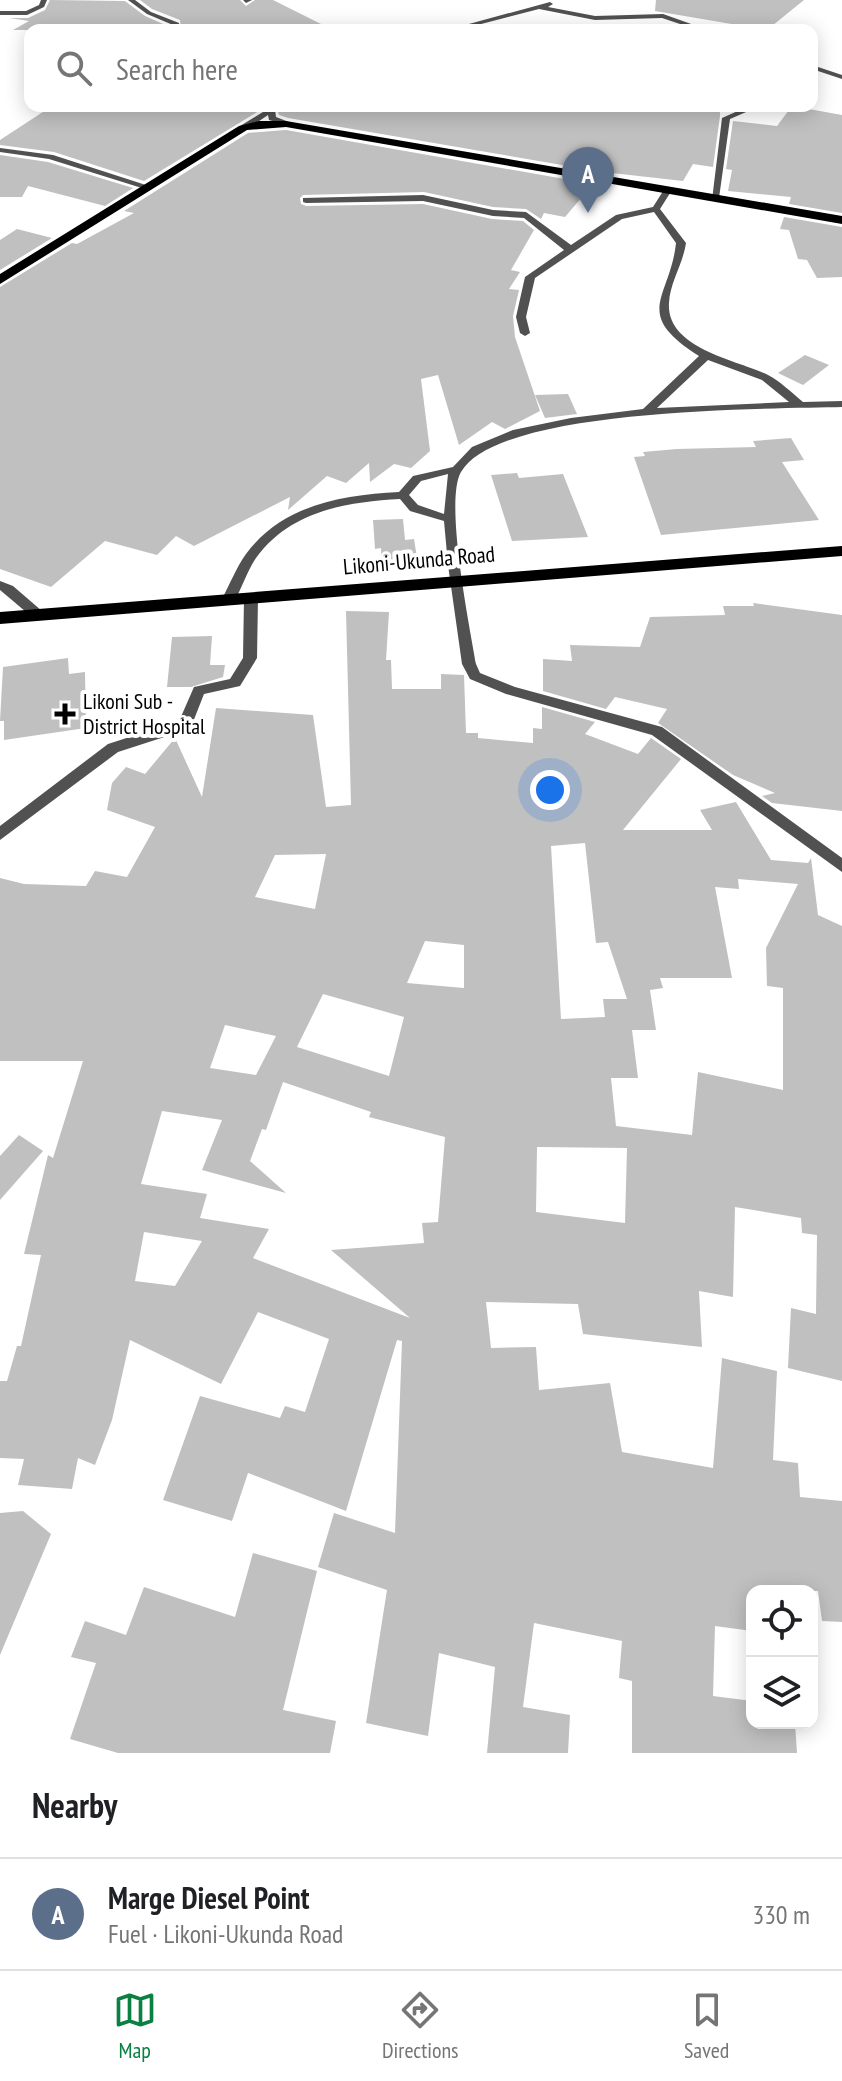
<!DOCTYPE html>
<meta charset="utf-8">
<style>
body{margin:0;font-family:"PT Sans Narrow",sans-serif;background:#f2f2f2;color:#202124}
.controls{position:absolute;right:24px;bottom:24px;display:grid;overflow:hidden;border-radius:16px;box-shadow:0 4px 20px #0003}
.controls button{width:72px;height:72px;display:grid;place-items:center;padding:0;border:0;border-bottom:2px solid #e0e0e0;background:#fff;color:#202124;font:40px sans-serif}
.you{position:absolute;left:550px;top:790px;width:28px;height:28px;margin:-20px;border:6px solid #fff;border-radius:50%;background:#1a73e8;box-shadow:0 0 0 12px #1a73e833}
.badge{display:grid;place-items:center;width:52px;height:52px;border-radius:50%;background:#0b8043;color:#fff;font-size:26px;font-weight:700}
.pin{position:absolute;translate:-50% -66px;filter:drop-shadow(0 2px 4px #0008)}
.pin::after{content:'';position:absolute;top:42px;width:28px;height:24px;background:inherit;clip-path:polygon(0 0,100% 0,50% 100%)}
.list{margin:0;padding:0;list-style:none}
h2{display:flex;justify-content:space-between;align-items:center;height:104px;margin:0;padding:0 32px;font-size:34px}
h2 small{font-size:26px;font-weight:400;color:#757577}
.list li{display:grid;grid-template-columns:52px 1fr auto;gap:24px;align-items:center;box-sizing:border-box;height:112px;padding:0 32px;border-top:2px solid #e0e0e0}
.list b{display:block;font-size:30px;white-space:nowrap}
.list p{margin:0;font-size:26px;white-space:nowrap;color:#757577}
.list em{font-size:26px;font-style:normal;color:#757577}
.icon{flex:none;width:44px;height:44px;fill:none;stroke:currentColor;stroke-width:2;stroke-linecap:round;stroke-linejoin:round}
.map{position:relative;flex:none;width:842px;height:1753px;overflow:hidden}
.search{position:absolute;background:#fff;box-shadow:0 4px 20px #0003;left:24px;right:24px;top:24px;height:88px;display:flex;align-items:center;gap:20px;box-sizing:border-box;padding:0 28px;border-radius:16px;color:#757577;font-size:30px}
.sheet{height:216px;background:#fff}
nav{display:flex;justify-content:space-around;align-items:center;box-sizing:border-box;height:112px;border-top:2px solid #e0e0e0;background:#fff;font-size:22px;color:#757577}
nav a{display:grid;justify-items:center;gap:4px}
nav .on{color:#0b8043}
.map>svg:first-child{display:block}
</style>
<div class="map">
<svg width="842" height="1753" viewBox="0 0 842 1753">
<rect width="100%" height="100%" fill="#fff"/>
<!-- building -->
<g fill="#c0c0c0" fill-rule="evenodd">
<path d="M50 0 125 1 145 16 170 27 169 30H13L29 21 9 18H28L45 10Z"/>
<path d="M140 0H240L246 6 255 0H273L331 29 249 24 244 30H181L180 20 152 9Z"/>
<path d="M656 0H804L767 30 655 11Z"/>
<path d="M52 106H267L144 181 54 152 0 145V140Z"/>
<path d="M276 106H634L691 112V106H720V116L713 167 693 164 683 181 603 172 288 118 279 115Z"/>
<path d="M792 106 842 115V213L789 204 791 197 728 191 732 170 726 169 733 121 777 126Z"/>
<path d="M286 130 593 184 565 217 544 213 541 219 526 209 493 207 424 192 303 195 300 198 301 204 306 206 423 204 492 219 523 221 534 230 511 270 520 272 509 289 519 290 513 316 515 337 540 411 505 429 492 422 459 445 438 375 421 379 430 451 411 468 394 464 370 482 369 463 346 483 327 476 288 510 290 497 194 546 176 536 157 555 105 541 51 587 0 569V287L72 243 77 244 134 213 124 211 248 133Z"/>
<path d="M0 155 48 162 133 188 105 206 28 186 22 197H0Z"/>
<path d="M784 217 842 227V277L817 278 807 260 798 259 789 230 780 229Z"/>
<path d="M17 229 52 238 0 270V240Z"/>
<path d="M805 355 829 365 803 385 778 373Z"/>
<path d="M568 394 577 414 545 418 535 395Z"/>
<path d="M791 438 804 460 782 462 819 520 661 535 634 457 645 456 643 452 677 449 756 447 753 441Z"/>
<path d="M517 473 519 478 563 474 588 537 512 541 491 475Z"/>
<path d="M403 519 405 540 414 539 418 564 382 565 381 548 375 549 373 520Z"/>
<path d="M753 603 842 615V811L772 803 762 796 775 793 733 775 658 723 667 709 615 697 606 709 543 691V659L572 661 570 645 640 647 650 617 725 615 723 606H754Z"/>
<path d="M346 611 389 612 386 660H391L392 689H441V674L464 675 466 733H478V738L533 743V728L542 729V707L595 722 585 734 638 754 651 738 681 759 623 830H712L700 810 736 802 771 860 808 863 811 858 818 915 842 926V1381L788 1368 791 1308 816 1314 817 1235 802 1233 801 1218 735 1207 733 1297 699 1291 702 1347 583 1334 578 1304 486 1302 491 1348 536 1347 539 1390 610 1383 622 1452 713 1468 722 1358 777 1371 773 1460 798 1463 800 1497 842 1501V1622L822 1621 818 1591H752V1631L715 1626 713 1696 752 1701V1723H795L797 1753H632V1681L619 1678 622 1641 534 1623 523 1707 570 1715 568 1753H487L495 1667 439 1653 428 1736 366 1723 387 1590 318 1567 334 1513 395 1533 402 1341 397 1340 346 1511 248 1473 232 1521 163 1500 200 1396 280 1418 285 1406 305 1412 329 1339 258 1312 221 1384 130 1340 112 1420 95 1465 78 1458 72 1489 18 1485 24 1459 0 1458V1381H7L17 1346H21L41 1255 24 1254 48 1155 53 1158 83 1061H0V878L24 884 86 886 95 871 127 877 155 827 107 810 112 783 126 767 145 774 175 738 202 797 216 708 313 715 326 807 351 805ZM585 843 596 943 608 942 627 999H603L605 1017 561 1019 551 846ZM326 854 315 909 255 897 275 855ZM738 879 798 884 766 948 767 986 783 988V1090L698 1072 692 1135 616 1126 611 1078H638L632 1030H656L650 990 663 988 660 978H732L715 887 739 889ZM425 941 464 945V988L407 983ZM323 994 404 1017 389 1076 297 1047ZM225 1025 276 1036 256 1075 210 1068ZM283 1082 371 1112 369 1117 445 1137 438 1222 422 1223 424 1243 331 1250 410 1318 253 1258 269 1229 200 1218 207 1194 141 1184 162 1111 222 1120 202 1170 286 1193 250 1161 262 1129 266 1130ZM537 1147 627 1148 625 1223 536 1212ZM144 1232 202 1241 175 1286 135 1281Z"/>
<path d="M212 636 210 665H225L223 677 191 687H167L172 637Z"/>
<path d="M68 658 69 674 85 672 86 728 4 740V721H0L3 667Z"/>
<path d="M19 1135 43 1151 0 1200V1156Z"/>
<path d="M23 1511 51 1534 0 1655V1513Z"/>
<path d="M253 1553 317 1571 283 1710 336 1721 330 1753H118L70 1739 96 1663 71 1657 85 1621 126 1635 144 1587 235 1617Z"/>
</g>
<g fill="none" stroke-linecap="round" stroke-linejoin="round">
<!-- minor -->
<g fill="#515151" fill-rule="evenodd">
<path d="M41 0H47L44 7 27 15H0V11H26L39 5Z"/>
<path d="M128 0H135L151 12 179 23 178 30H172L173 25 147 14Z"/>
<path d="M243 0H252L246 3Z"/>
<path d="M550 2 553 4 548 7 595 16 663 14 708 30H698L662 18 595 20 539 9 458 30H447Z"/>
<path d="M812 65 842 75V79L812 69Z"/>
<path d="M749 106H760L730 119 719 198 712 200 722 118Z"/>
<path d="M271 107 275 109 276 117 289 122V126L269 120 268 115 246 130H240V126Z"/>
<path d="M0 148 53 155 152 187 145 189 49 159 0 152Z"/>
<path d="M665 188 672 190 660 209 686 243C683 264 670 282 669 303 666 349 738 360 768 375 780 381 792 393 803 402L842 401V407C770 409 498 407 461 472 444 501 470 627 476 664L480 673 515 687 662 727 842 858V872L652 735 506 694 470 679 462 664 448 565 444 521 410 511 400 499C346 502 290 511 256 558 247 571 242 588 234 602L229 603 222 599C230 584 236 568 246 554 282 505 342 495 399 492L413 476 453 467 472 447 513 430 571 418 643 409 699 356C631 313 670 299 676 243L654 212 622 219 535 278 526 317 530 333 525 336 520 333 516 317 525 277 564 250 524 218 493 216 423 201 306 203 303 202V198L423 195 493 210 526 212 571 245 616 215 653 207ZM708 360 762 380 789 402 657 408ZM448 474 444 514 418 505 409 495 421 481Z"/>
<path d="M0 581 13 586 42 611V617H32L0 590Z"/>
<path d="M251 594 258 598 257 658 240 686 204 694 193 722 186 730 118 752 0 840V826L108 744 176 722 180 719 194 687 230 679 243 658 244 598Z"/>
</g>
<!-- trunk -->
<g fill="#000" fill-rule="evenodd">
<path d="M259 121H286L842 216V224L286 127 247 130 0 284V274L239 126Z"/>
<path d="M842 546V556L0 624V612Z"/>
</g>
</g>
<!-- markers -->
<path fill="#000" stroke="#fff" stroke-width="3" d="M61 702h8v8h8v8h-8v8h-8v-8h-8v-8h8z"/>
<g text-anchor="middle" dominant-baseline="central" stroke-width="8" stroke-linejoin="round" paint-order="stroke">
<!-- street labels -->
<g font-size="22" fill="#000" stroke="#fff">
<text transform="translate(419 560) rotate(-5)">Likoni-Ukunda Road</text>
</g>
<!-- poi labels -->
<g font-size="22" fill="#000" stroke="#fff" text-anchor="start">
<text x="83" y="701">Likoni Sub -<tspan x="83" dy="25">District Hospital</tspan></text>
</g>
</g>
</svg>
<div class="controls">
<button><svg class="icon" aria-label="locate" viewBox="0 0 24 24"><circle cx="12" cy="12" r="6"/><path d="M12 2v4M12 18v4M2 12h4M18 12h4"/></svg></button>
<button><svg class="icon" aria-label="layers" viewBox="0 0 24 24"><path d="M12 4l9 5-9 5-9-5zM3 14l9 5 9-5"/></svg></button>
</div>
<div class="you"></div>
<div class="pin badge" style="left:588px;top:213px;background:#5c6f8a">A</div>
<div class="search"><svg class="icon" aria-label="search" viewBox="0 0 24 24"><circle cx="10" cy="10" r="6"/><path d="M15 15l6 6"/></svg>Search here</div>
</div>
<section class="sheet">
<h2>Nearby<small></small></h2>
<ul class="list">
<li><span class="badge" style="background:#5c6f8a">A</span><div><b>Marge Diesel Point</b><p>Fuel · Likoni-Ukunda Road</p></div><em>330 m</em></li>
</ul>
</section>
<nav>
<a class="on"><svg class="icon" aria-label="map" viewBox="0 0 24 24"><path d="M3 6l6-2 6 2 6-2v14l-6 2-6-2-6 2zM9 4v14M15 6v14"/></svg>Map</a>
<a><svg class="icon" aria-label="directions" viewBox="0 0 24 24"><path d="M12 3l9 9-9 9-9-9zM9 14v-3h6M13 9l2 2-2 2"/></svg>Directions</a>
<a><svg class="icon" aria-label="saved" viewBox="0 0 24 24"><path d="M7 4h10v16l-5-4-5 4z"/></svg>Saved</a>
</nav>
